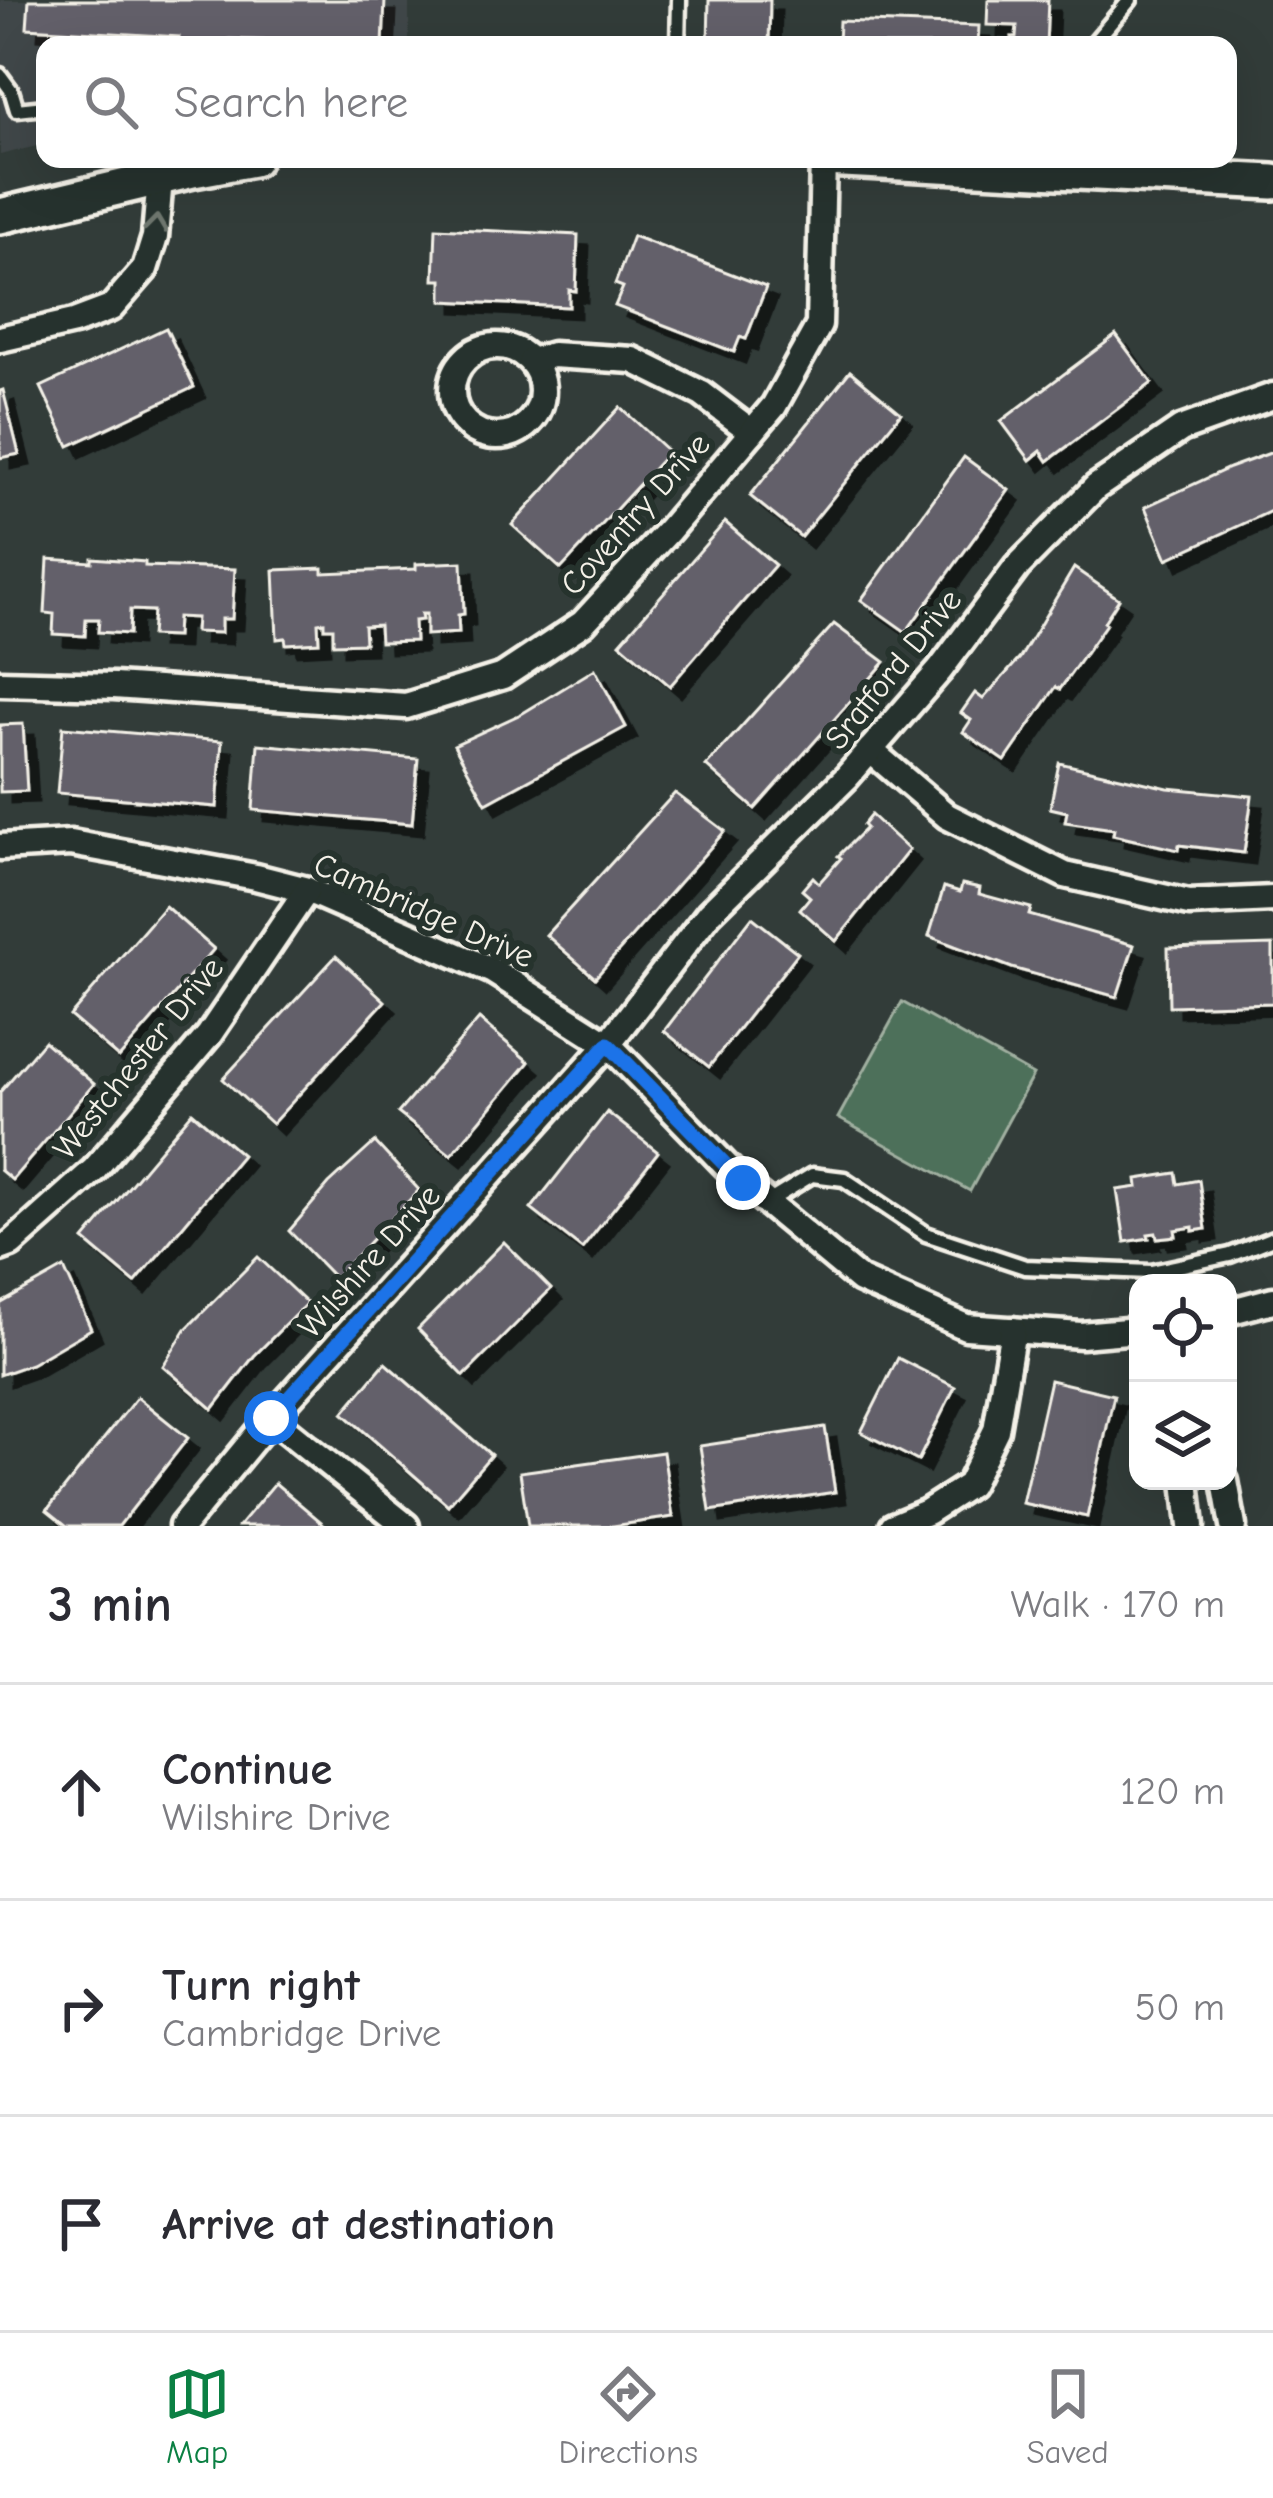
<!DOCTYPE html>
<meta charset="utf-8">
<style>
body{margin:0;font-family:"Comic Neue",sans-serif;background:#f2f2f3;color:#2b2b33}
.controls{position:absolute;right:36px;bottom:36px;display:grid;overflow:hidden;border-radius:24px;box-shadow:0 12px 48px #0002}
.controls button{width:108px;height:108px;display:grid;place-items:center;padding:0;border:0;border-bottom:3px solid #e1e1e2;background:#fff;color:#2b2b33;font:60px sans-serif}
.stop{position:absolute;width:36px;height:36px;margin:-27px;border:9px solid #1a73e8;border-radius:50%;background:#fff}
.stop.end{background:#1a73e8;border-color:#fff;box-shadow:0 3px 12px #0008}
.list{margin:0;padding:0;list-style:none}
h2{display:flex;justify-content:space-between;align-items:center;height:156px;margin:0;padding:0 48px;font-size:51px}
h2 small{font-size:39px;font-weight:400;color:#7c7c81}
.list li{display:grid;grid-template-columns:78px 1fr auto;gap:36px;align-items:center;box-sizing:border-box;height:216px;padding:0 48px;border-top:3px solid #e1e1e2}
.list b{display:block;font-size:45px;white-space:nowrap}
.list p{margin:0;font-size:39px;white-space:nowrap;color:#7c7c81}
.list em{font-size:39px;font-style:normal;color:#7c7c81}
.icon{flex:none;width:66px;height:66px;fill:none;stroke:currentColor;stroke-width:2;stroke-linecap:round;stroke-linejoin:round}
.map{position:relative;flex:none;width:1273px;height:1526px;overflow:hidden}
.search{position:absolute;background:#fff;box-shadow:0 12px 48px #0002;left:36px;right:36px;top:36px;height:132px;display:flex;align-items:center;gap:30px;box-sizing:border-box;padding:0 42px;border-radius:24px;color:#7c7c81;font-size:45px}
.sheet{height:804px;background:#fff}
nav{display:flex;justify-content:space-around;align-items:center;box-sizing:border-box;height:168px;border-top:3px solid #e1e1e2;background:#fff;font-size:33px;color:#7c7c81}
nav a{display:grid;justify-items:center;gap:6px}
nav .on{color:#0b8043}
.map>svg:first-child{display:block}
</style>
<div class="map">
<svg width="1273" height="1526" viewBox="0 0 1273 1526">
<defs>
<filter id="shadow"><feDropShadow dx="11" dy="11" stdDeviation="0" flood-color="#0009"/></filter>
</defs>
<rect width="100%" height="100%" fill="#323c39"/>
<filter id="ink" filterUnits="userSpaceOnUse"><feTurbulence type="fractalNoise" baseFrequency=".00833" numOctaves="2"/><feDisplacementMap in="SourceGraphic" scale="24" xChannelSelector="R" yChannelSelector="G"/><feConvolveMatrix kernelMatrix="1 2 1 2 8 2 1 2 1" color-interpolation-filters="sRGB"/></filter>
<g filter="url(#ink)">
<!-- built -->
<path fill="#414748" d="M0 0H409V45H45V144L0 155Z"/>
<!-- green -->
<path fill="#4e6f5a" stroke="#a1b0a1" stroke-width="3" d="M902 1002 1033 1075 970 1191 838 1118Z"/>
<!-- building -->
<g fill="#63606b" stroke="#f4f1e8" stroke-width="3" filter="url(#shadow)">
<path d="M29 0H385L383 45 230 39V45H179V37L27 28Z"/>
<path d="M709 0H770L769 45H708Z"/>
<path d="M988 0H1048L1046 45H1012V37H1016L1017 26 987 25Z"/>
<path d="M839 21 979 26 978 45H838Z"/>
<path d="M436 228 578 235 576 291 569 290V307L442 301V280H434Z"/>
<path d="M633 236 766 287 746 339 740 337 734 352 615 306 623 287 615 284Z"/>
<path d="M166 328 194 387 69 446 41 387Z"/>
<path d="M1116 335 1152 383 1048 461 1041 451 1030 460 1001 421Z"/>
<path d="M850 371 901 413 801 537 750 496Z"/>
<path d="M3 390 19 454 0 458V391Z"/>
<path d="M620 407 669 452 561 569 512 525Z"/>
<path d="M1273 452V510L1167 559 1145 507 1229 468Z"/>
<path d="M964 457 1009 490 906 632 861 600Z"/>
<path d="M725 522 775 565 670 686 620 643Z"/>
<path d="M92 558 145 562V566L235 569 232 619H221V633L195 632 196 618 177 617 176 637 151 636 153 611 130 610 129 634 98 632 99 619H86L85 636 53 634 54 614 45 613 48 559 92 562Z"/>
<path d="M462 562 464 614 458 615 459 633 426 635V614H421L422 620 414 621 415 641 380 642 379 625 364 626 365 643 333 644V628H324V622L318 623 319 642 286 644 285 638 277 639 274 570 323 568V573L416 569V564Z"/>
<path d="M1074 568 1119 599 1104 622 1106 624 1060 689 1056 687 1005 761 963 732 971 720 961 713 975 693 983 699 1020 658Z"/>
<path d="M834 624 885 662 755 809 706 766Z"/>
<path d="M595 669 626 727 486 803 454 745 523 713Z"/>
<path d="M23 724 27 791 0 792V725Z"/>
<path d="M63 727 222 741 217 807 57 793Z"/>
<path d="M258 744 418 759 412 824 253 810Z"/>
<path d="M1059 763 1168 788 1252 796 1244 853 1179 845 1178 850 1113 835 1114 829 1065 822 1067 812 1050 808Z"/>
<path d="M675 793 725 831 595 978 546 935Z"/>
<path d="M871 815 909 850 836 941 800 909 810 897 802 890 813 877 819 883 841 858 838 856 866 828 863 825Z"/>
<path d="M962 884 980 888 979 894 1031 908 1029 915 1134 945 1117 997 1012 968 929 936 944 887 960 892Z"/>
<path d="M165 906 214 949 119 1058 70 1016Z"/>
<path d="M752 917 798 953 709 1067 664 1031Z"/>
<path d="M1273 945V1003L1169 1006 1168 948Z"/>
<path d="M336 956 385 1001 272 1124 223 1079Z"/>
<path d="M479 1019 529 1062 451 1155 398 1113Z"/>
<path d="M44 1041 94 1084 12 1180 0 1170V1092Z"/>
<path d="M192 1112 242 1155 135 1283 84 1240Z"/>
<path d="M607 1112 658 1152 582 1249 531 1209Z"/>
<path d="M375 1142 419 1190 335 1278 289 1231 329 1184Z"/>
<path d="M1176 1173 1178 1184 1199 1180 1206 1229 1193 1231V1227L1175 1230 1176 1236 1157 1238 1156 1233 1148 1234 1149 1238 1125 1242 1117 1190 1138 1187 1137 1179Z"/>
<path d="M504 1242 551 1289 464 1376 418 1329Z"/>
<path d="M258 1257 307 1303 254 1356 213 1409 163 1366 186 1329Z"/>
<path d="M64 1268 91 1329 31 1364 0 1375V1304Z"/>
<path d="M898 1358 955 1387 918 1461 861 1432Z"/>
<path d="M385 1363 491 1455 448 1505 343 1413Z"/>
<path d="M1050 1380 1114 1395 1087 1517 1022 1503Z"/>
<path d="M137 1397 188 1438 119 1526H67L47 1510Z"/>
<path d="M825 1427 835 1492 710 1511 700 1446Z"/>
<path d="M663 1452 673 1517 613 1526H528L520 1472Z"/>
<path d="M275 1483 326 1526H239Z"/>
</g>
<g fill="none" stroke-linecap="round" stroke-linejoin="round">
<defs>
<g id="service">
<path d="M678 45 679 0"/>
<path d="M1092 45 1130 0"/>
<path d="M0 75 11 90 17 110 45 107"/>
<path d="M768 1202 812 1175 844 1179 926 1234 1025 1267 1151 1272 1230 1255 1273 1238"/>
</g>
<g id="minor">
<path d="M0 339 74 322 111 308 145 269 155 237 160 178"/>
<circle cx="497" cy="391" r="45"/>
<path d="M531 361 552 355 633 360 702 394 752 432"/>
<path d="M0 683 114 686 406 706 503 676 583 623 669 530 774 406 819 325 823 159"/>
<path d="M870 750 947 816 1065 875 1189 903 1273 899"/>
<path d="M0 847 71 843 256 877 307 890 493 971 608 1044 743 1183 860 1280 966 1327 1081 1335 1138 1330"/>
<path d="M0 1248 11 1244 94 1170 209 1035 307 890"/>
<path d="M1228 1312 1273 1300"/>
<path d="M271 1418 406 1526"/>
<path d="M1186 1481 1191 1526"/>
<path d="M1225 1481 1233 1526"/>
<path d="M182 1526 271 1418 608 1044 709 913 846 778 940 670 1017 567 1096 487 1181 429 1273 396"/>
<path d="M893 1526 927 1512 969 1485 996 1430 1013 1330"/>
</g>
<g id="tertiary">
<path d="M824 159 1273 182"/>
<path d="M0 216 193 170 253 159"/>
</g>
</defs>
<!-- service casing -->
<use href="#service" stroke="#f4f1e8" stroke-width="21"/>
<!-- minor casing -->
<use href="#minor" stroke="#f4f1e8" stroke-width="33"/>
<!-- tertiary casing -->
<use href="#tertiary" stroke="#f4f1e8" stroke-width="42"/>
<!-- service -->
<use href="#service" stroke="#26332d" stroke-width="12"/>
<!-- minor -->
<use href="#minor" stroke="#26332d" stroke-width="24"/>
<!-- tertiary -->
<use href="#tertiary" stroke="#26332d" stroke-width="33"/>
</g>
<!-- one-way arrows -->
<defs><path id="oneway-chevron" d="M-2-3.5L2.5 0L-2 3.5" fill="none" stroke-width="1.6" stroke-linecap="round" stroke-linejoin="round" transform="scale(3)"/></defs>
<use stroke="#6e766e" href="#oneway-chevron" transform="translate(156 224) rotate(-83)"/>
</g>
<g fill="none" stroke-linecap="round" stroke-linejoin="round" filter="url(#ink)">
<!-- route -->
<path stroke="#1a73e8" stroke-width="15" d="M271 1418 608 1044 743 1183"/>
</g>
<g text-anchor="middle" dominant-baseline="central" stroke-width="12" stroke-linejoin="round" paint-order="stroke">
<!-- street labels -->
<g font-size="33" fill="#f4f1e8" stroke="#26332d">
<text transform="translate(635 514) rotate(-48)">Coventry Drive</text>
<text transform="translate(893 669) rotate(-51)">Sratford Drive</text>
<text transform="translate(424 910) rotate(24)">Cambridge Drive</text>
<text transform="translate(138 1058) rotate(-51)">Westchester Drive</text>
<text transform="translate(369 1261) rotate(-48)">Wilshire Drive</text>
</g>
</g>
</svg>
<div class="controls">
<button><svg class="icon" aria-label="locate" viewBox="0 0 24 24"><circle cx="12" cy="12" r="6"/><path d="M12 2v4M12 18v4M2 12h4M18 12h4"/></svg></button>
<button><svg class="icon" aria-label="layers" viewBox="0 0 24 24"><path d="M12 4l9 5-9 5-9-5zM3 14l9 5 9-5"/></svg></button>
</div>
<div class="stop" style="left:271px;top:1418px"></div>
<div class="stop end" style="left:743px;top:1183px"></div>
<div class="search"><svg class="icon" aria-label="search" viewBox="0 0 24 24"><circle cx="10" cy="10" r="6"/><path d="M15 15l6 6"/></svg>Search here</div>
</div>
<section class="sheet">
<h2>3 min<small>Walk · 170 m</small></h2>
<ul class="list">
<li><svg class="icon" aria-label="ahead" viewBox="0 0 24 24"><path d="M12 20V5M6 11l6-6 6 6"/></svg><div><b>Continue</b><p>Wilshire Drive</p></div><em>120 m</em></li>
<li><svg class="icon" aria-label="right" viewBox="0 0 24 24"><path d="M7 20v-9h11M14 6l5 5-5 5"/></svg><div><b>Turn right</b><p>Cambridge Drive</p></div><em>50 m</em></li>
<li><svg class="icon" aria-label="arrive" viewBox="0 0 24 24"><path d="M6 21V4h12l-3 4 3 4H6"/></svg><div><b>Arrive at destination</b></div></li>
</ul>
</section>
<nav>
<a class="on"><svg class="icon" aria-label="map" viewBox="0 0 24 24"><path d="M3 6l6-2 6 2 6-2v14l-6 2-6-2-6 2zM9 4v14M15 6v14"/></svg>Map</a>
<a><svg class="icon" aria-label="directions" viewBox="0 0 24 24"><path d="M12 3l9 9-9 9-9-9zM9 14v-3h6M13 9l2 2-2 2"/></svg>Directions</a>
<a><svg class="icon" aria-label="saved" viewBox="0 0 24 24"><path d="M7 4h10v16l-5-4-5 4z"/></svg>Saved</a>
</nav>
